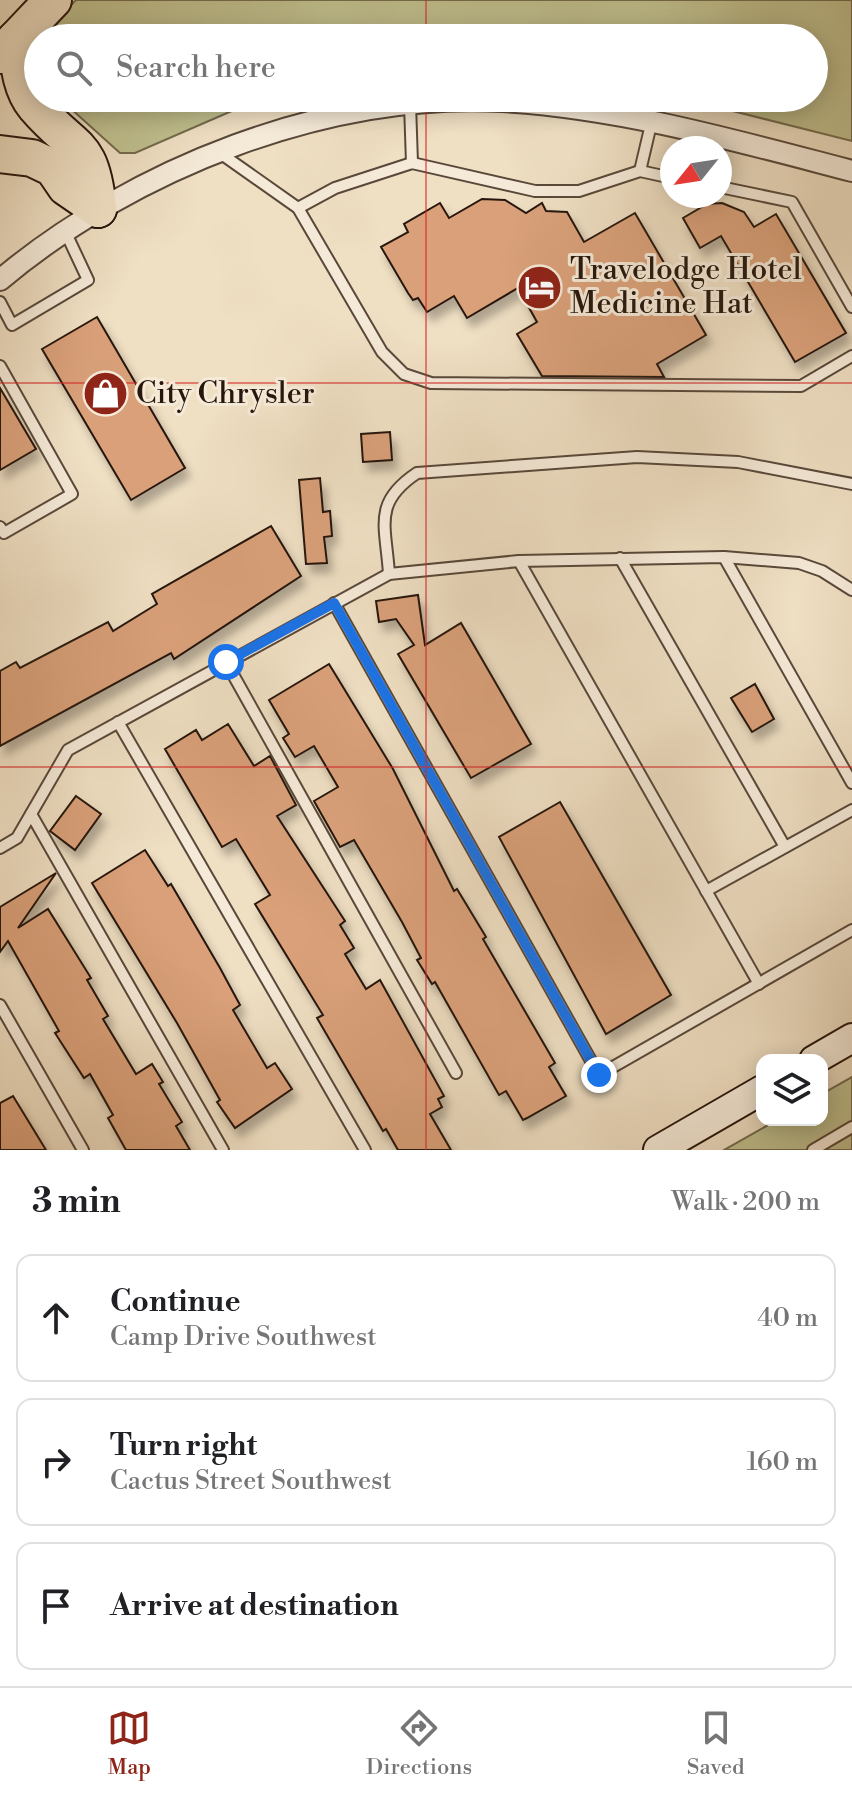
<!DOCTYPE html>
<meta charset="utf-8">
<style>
body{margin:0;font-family:"Libre Bodoni",serif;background:#f2f2f2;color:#202124}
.controls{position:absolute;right:24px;bottom:24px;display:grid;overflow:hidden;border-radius:16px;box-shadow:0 4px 20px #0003}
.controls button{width:72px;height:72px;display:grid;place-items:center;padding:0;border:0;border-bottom:2px solid #e0e0e0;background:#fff;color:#202124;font:40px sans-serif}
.compass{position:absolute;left:660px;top:136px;width:72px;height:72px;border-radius:50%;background:#fff;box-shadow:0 4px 20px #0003;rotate:240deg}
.stop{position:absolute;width:24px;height:24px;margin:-18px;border:6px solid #1a73e8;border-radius:50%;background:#fff}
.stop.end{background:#1a73e8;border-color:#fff;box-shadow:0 2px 8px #0008}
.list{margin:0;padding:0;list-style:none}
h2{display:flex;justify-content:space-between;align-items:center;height:104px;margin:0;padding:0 32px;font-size:34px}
h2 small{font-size:26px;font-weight:400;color:#757577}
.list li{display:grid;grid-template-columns:52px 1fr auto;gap:24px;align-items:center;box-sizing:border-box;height:128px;margin:0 16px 16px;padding:0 16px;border:2px solid #e0e0e0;border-radius:16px}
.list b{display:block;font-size:30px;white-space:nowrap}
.list p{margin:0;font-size:26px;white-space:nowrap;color:#757577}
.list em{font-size:26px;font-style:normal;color:#757577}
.icon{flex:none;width:44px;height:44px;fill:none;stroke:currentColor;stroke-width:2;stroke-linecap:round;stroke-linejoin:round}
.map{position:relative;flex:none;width:852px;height:1150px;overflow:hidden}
.search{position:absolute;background:#fff;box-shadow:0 4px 20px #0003;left:24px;right:24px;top:24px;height:88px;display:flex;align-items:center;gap:20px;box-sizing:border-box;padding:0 28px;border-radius:44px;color:#757577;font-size:30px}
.sheet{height:536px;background:#fff}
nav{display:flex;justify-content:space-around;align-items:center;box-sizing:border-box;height:112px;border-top:2px solid #e0e0e0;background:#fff;font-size:22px;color:#757577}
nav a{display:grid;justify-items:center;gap:4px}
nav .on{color:#8f2418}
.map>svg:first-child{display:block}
</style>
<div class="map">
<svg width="852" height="1150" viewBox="0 0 852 1150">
<defs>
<filter id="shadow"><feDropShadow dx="5" dy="9" stdDeviation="4" flood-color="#0004"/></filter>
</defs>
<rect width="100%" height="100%" fill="#efdfc3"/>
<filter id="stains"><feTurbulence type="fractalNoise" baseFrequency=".0025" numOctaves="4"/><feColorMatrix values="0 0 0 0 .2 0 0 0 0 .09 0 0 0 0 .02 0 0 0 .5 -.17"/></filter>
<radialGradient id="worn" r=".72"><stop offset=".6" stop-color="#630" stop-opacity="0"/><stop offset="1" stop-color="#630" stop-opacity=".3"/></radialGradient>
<!-- green -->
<g fill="#c0c08f" stroke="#746b4e" stroke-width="2">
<path d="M76 0H852V141L681 98H814V38H39Z"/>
<path d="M59 98H285L234 110 135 153H120Z"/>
<path d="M852 1077V1150H724L777 1120H822V1094Z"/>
</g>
<!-- building -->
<g fill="#d9a079" stroke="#27160c" stroke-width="2" filter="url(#shadow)">
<path d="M482 199 505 200 526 213 542 203 546 211 567 212 584 242 635 213 706 335 657 364 664 377 542 376 517 334 537 322 518 288 467 318 454 296 427 312 418 298 413 300 408 293 381 247 408 232 404 224 440 203 449 218Z"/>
<path d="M722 203 744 212 754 227 776 214 846 333 795 362 721 236 700 248 683 218 707 204Z"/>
<path d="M97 317 185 468 131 500 42 349Z"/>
<path d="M0 388 36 449 0 470Z"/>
<path d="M390 432 392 460 363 462 361 434Z"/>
<path d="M320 478 323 512 330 511 332 536 324 537 327 563 306 564 299 480Z"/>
<path d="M271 526 301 576 174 659 171 653 0 746V671L16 662 20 668 108 622 113 631 157 604 152 594Z"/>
<path d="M418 595 425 645 461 623 531 744 471 778 398 654 414 645 396 619 379 622 376 601Z"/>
<path d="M329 664 393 769 454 891 457 889 486 937 483 939 555 1063 549 1067 566 1096 527 1118 523 1120 506 1091 499 1095 435 982 432 984 417 960 421 958 402 922 354 840 340 847 314 801 338 787 314 746 295 757 283 738 289 734 269 700Z"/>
<path d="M755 684 774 719 752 732 731 698Z"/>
<path d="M228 724 254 766 270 756 296 805 277 816 345 921 340 925 354 948 345 954 366 989 380 980 444 1096 438 1099 442 1107 430 1114 451 1150H398L386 1129 383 1131 317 1018 323 1015 255 904 270 895 236 839 222 847 165 749 196 730 202 740Z"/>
<path d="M76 796 101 814 75 850 50 831Z"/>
<path d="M560 802 671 995 606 1034 499 837Z"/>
<path d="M145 850 168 886 171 884 220 968 240 1005 233 1010 267 1068 275 1063 292 1089 235 1128 217 1102 220 1100 177 1023 92 883Z"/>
<path d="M56 873 18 928 48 909 91 978 87 980 108 1016 103 1019 136 1074 152 1064 163 1082 159 1084 182 1122 176 1126 190 1150H126L108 1118 113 1115 90 1074 84 1078 55 1033 59 1031 8 941 0 952V907Z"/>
<path d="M13 1096 46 1150H0V1103Z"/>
</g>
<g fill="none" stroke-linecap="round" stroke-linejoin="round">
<defs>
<g id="lane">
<path d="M410 104 412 163"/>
<path d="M220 153 298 208 382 352 404 374 431 383 801 386 852 356"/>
<path d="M640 171 652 120"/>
<path d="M720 187 792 202 852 307"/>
<path d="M298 208 335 188 412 163 535 191H579L640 171 672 178"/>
<path d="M0 302 12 325 88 280 65 231"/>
<path d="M0 366 72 494 4 533 0 527"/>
<path d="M724 557 852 783"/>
<path d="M620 558 785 847"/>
<path d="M519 561 759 984"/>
<path d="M389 574C386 526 372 503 417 473L637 457 738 462 852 484"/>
<path d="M334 603 599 1075 852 930"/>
<path d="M226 662 456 1073"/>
<path d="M118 722 365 1150"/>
<path d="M31 814 223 1150"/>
<path d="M0 848 17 838 68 750 389 574 519 561 724 557 799 563 822 571 852 590"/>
<path d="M706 891 852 810"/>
<path d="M0 1005 83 1150"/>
<path d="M813 1150 852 1127"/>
</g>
<path id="street" d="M0 280C132 169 329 91 502 101 622 108 737 141 852 171"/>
<g id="secondary">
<path d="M814 1060 852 1038"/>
<path d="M658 1150 762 1090"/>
</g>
<g id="highway">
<path d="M16 39C19 62 20 88 35 106 75 153 91 139 98 209"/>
<path d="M1 55 53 0"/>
<path d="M0 154 32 158 53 168 66 187 98 209"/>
</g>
</defs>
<!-- lane casing -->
<use href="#lane" stroke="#59483a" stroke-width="14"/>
<!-- street casing -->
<use href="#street" stroke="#59483a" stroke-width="24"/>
<!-- secondary casing -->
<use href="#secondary" stroke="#27160c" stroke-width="32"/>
<!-- highway casing -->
<use href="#highway" stroke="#27160c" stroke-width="40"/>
<!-- lane -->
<use href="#lane" stroke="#f5ead8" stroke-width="10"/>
<!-- street -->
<use href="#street" stroke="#f5ead8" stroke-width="20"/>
<!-- secondary -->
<use href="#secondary" stroke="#f5ead8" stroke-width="28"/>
<!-- highway -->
<use href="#highway" stroke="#efdfc3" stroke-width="36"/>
</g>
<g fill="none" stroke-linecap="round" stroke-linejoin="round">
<!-- route -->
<path stroke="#1a73e8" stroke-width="10" d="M226 662 334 603 599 1075"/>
</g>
<!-- grid -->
<path fill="none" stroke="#d62828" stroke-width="2" stroke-opacity="0.55" d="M426 0V38M426 98V1150M0 383H852M0 767H852"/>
<!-- icons -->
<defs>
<symbol id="hotel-disc" viewBox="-11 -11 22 22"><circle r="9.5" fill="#8f2418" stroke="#f5ead8"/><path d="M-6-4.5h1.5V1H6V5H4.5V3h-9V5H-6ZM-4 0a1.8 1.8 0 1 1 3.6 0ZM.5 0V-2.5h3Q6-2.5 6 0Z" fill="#fff"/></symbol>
<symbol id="shop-disc" viewBox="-11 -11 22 22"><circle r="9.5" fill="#8f2418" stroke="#f5ead8"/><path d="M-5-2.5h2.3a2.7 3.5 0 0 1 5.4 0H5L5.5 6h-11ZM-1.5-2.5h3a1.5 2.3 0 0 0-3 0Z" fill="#fff"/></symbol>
</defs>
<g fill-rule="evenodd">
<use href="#hotel-disc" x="514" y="262" width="51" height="51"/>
<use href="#shop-disc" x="80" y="368" width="51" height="51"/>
</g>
<g text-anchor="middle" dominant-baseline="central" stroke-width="6" stroke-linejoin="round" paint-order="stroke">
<!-- poi labels -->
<g font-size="30" fill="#27160c" stroke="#f5ead8" text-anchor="start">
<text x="570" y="270">Travelodge Hotel<tspan x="570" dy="34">Medicine Hat</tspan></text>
<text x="136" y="394">City Chrysler</text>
</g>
</g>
<rect width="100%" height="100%" filter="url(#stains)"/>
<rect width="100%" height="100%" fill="url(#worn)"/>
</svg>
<div class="controls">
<button><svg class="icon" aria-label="layers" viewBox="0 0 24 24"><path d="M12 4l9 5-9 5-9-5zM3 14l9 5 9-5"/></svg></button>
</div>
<svg class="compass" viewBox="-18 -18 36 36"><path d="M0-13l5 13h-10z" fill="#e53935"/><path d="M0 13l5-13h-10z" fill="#757577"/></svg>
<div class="stop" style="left:226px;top:662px"></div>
<div class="stop end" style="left:599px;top:1075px"></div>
<div class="search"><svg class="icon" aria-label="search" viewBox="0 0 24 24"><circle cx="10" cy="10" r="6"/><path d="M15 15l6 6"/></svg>Search here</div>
</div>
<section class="sheet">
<h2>3 min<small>Walk · 200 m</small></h2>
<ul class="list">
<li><svg class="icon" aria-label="ahead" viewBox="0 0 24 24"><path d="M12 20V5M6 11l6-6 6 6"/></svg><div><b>Continue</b><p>Camp Drive Southwest</p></div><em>40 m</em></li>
<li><svg class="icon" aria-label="right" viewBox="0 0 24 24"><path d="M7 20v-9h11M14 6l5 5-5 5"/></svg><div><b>Turn right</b><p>Cactus Street Southwest</p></div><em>160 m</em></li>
<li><svg class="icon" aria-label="arrive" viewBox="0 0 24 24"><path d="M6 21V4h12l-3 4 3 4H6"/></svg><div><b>Arrive at destination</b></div></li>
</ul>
</section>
<nav>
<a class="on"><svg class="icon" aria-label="map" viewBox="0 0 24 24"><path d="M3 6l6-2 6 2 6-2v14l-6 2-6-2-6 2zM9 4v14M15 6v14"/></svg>Map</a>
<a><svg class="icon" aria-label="directions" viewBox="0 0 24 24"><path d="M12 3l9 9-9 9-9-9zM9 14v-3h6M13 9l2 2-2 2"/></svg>Directions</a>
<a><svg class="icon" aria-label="saved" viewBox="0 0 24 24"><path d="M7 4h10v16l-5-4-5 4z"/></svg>Saved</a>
</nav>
